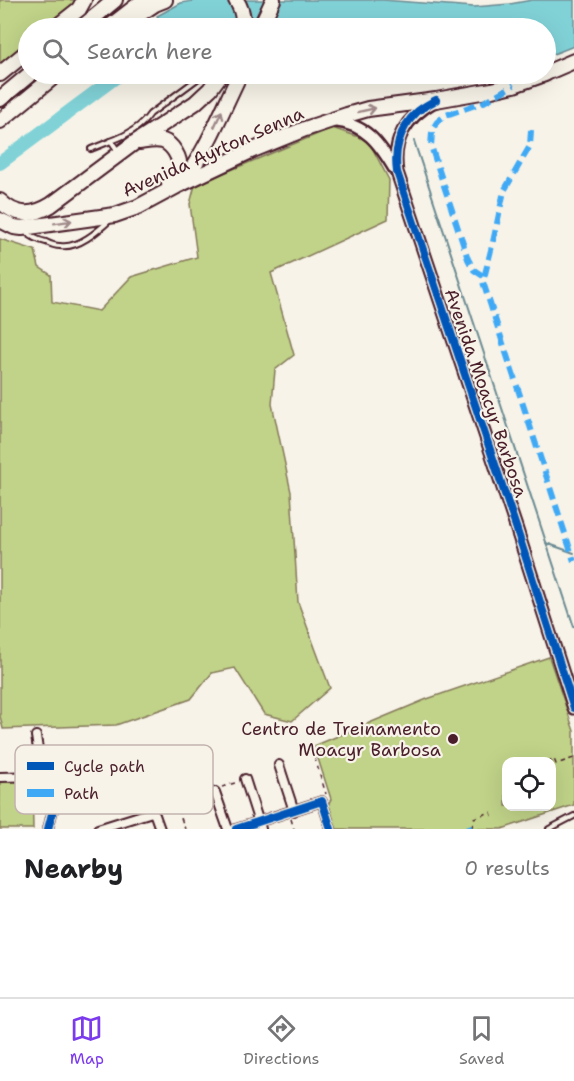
<!DOCTYPE html>
<style>
body{margin:0;font-family:"Shantell Sans",sans-serif;background:#f2f2f2;color:#202124}
.controls{position:absolute;right:18px;bottom:18px;display:grid;overflow:hidden;border-radius:12px;box-shadow:0 6px 24px #0002}
.controls button{width:54px;height:54px;display:grid;place-items:center;padding:0;border:0;border-bottom:2px solid #e0e0e0;background:#fff;color:#202124;font:30px sans-serif}
.list{margin:0;padding:0;list-style:none}
h2{display:flex;justify-content:space-between;align-items:center;height:78px;margin:0;padding:0 24px;font-size:26px}
h2 small{font-size:20px;font-weight:400;color:#757577}
.icon{flex:none;width:33px;height:33px;fill:none;stroke:currentColor;stroke-width:2;stroke-linecap:round;stroke-linejoin:round}
.map{position:relative;flex:none;width:574px;height:829px;overflow:hidden}
.search{position:absolute;background:#fff;box-shadow:0 6px 24px #0002;left:18px;right:18px;top:18px;height:66px;display:flex;align-items:center;gap:15px;box-sizing:border-box;padding:0 21px;border-radius:33px;color:#757577;font-size:22px}
.sheet{height:168px;background:#fff}
nav{display:flex;justify-content:space-around;align-items:center;box-sizing:border-box;height:84px;border-top:2px solid #e0e0e0;background:#fff;font-size:16px;color:#757577}
nav a{display:grid;justify-items:center;gap:3px}
nav .on{color:#7c3aed}
.map>svg:first-child{display:block}
</style>
<div class="map">
<svg width="574" height="829" viewBox="0 0 574 829">
<rect width="100%" height="100%" fill="#f7f3e8"/>
<filter id="ink" filterUnits="userSpaceOnUse"><feTurbulence type="fractalNoise" baseFrequency=".0167" numOctaves="2"/><feDisplacementMap in="SourceGraphic" scale="12" xChannelSelector="R" yChannelSelector="G"/><feConvolveMatrix kernelMatrix="1 2 1 2 8 2 1 2 1" color-interpolation-filters="sRGB"/></filter>
<g filter="url(#ink)">
<!-- green -->
<g fill="#c0d388" stroke="#85795a" stroke-width="1.5" fill-rule="evenodd">
<path d="M0 0H76L72 5 45 28H28V42L0 66Z"/>
<path d="M332 128 368 140 389 180 388 219 271 273 294 355 275 370 272 404 291 492 298 602 330 688 292 721 264 714 235 668 212 673 191 699 116 725 3 729 0 716V239L35 250 39 267 51 275 52 302 99 311 131 277 197 257 190 204 195 185Z"/>
<path d="M549 657 574 731V805L502 829H336L328 805 331 799 314 746 427 699ZM506 762H552V806H506Z"/>
<path d="M0 775H32L33 829H0Z"/>
</g>
<!-- water -->
<path fill="#81d2d7" stroke="#6b8a92" stroke-width="1.5" d="M198 0H383L474 7 510 4 532 0H574V46L546 57V28H165L157 16 181 3Z"/>
<g fill="none" stroke-linecap="round" stroke-linejoin="round">
<!-- stream -->
<g stroke="#6b8a92" stroke-width="2">
<path d="M420 80 422 74"/>
<path d="M414 141 574 627"/>
<path d="M546 543 574 553"/>
</g>
<!-- river -->
<path stroke="#81d2d7" stroke-width="14" d="M0 163 120 74"/>
<defs>
<g id="lane">
<path d="M111 141C125 136 141 127 150 114L204 74"/>
<path d="M91 149 111 141 118 151"/>
<path d="M25 231C31 237 37 240 46 242 50 244 55 246 60 246 78 249 98 231 110 220"/>
<path d="M549 829 574 816"/>
</g>
<g id="street">
<path d="M36 736 42 776 55 802"/>
<path d="M279 765 294 811"/>
<path d="M0 777 42 776"/>
<path d="M245 779 261 829"/>
<path d="M215 792 228 829"/>
<path d="M48 829 55 802 79 777 91 753"/>
<path d="M98 829 152 812 155 815 160 829"/>
<path d="M236 829 322 801 331 829"/>
</g>
<g id="secondary">
<path d="M433 102C406 118 392 139 397 172L516 527 574 708"/>
<path d="M333 121C366 124 379 143 395 170"/>
</g>
<g id="highway">
<path d="M236 0C242 9 244 18 243 28"/>
<path d="M55 28 79 9 84 0"/>
<path d="M81 28 115 0"/>
<path d="M108 28 144 0"/>
<path d="M119 28 155 4 165 0"/>
<path d="M260 28 273 0"/>
<path d="M546 73 574 61"/>
<path d="M0 74 28 51"/>
<path d="M0 99 30 74"/>
<path d="M0 121 57 74"/>
<path d="M139 142C147 141 155 139 163 141 172 144 181 158 179 168 178 174 173 180 169 184"/>
<path d="M183 181C208 149 222 110 240 74"/>
<path d="M0 201C16 217 33 216 51 205L134 143 195 103 210 89 221 74"/>
<path d="M0 220 14 227 22 228 115 215 138 207 177 186 253 150 305 129 347 115 368 109 436 100 492 90 514 85 545 74"/>
</g>
</defs>
<!-- lane casing -->
<use href="#lane" stroke="#4a1f2b" stroke-width="8"/>
<!-- street casing -->
<use href="#street" stroke="#4a1f2b" stroke-width="12"/>
<!-- secondary casing -->
<use href="#secondary" stroke="#4a1f2b" stroke-width="15"/>
<!-- highway casing -->
<use href="#highway" stroke="#4a1f2b" stroke-width="18"/>
<!-- path -->
<g stroke="#4a1f2b" stroke-width="1.5" stroke-dasharray="4.5 4.5" stroke-linecap="butt">
<path d="M312 749 326 794"/>
<path d="M547 762 554 759 556 764 574 758"/>
<path d="M222 787 238 782"/>
<path d="M175 801 185 829"/>
<path d="M291 819 294 829"/>
<path d="M472 827 474 818 491 812 492 816"/>
</g>
<!-- lane -->
<use href="#lane" stroke="#f7f3e8" stroke-width="4"/>
<!-- street -->
<use href="#street" stroke="#f7f3e8" stroke-width="8"/>
<!-- secondary -->
<use href="#secondary" stroke="#f7f3e8" stroke-width="10"/>
<!-- highway -->
<use href="#highway" stroke="#f7f3e8" stroke-width="14"/>
<!-- quiet -->
<g stroke="#3fa9f5" stroke-width="6" stroke-dasharray="12 6" stroke-linecap="butt">
<path d="M531 130 530 146 504 191 493 242 483 282 574 561"/>
<path d="M483 276 474 270 468 259 431 146 432 133 434 127 437 122 446 115 484 102 514 85"/>
<path d="M466 829 472 827"/>
</g>
<defs>
<g id="cycleway">
<path d="M436 100C429 104 421 108 416 113 399 129 394 151 397 172L516 527 574 708"/>
<path d="M48 829 55 802 79 777 91 753"/>
<path d="M236 829 322 801 331 829"/>
</g>
</defs>
<!-- cycleway casing -->
<use href="#cycleway" stroke="#f7f3e8" stroke-width="11"/>
<!-- cycleway -->
<use href="#cycleway" stroke="#0057b8" stroke-width="8"/>
</g>
<!-- one-way arrows -->
<defs><path id="oneway-shaft" d="M-6 0H5M1.5-3L5.5 0L1.5 3" fill="none" stroke-width="1.6" stroke-linecap="round" stroke-linejoin="round" transform="scale(1.5)"/></defs>
<g stroke="#a0898a">
<use href="#oneway-shaft" transform="translate(367 110) rotate(-13)"/>
<use href="#oneway-shaft" transform="translate(218 119) rotate(-65)"/>
<use href="#oneway-shaft" transform="translate(63 222) rotate(-9)"/>
</g>
</g>
<!-- markers -->
<circle fill="#4a1f2b" stroke="#f7f3e8" stroke-width="2" cx="453" cy="739" r="6"/>
<g text-anchor="middle" dominant-baseline="central" stroke-width="4.5" stroke-linejoin="round" paint-order="stroke">
<!-- street labels -->
<g font-size="18" fill="#4a1f2b" stroke="#f7f3e8">
<text transform="translate(213 152) rotate(-24)">Avenida Ayrton Senna</text>
<text transform="translate(486 393) rotate(71)">Avenida Moacyr Barbosa</text>
</g>
<!-- poi labels -->
<g font-size="18" fill="#4a1f2b" stroke="#f7f3e8" text-anchor="end">
<text x="441" y="729">Centro de Treinamento<tspan x="441" dy="21">Moacyr Barbosa</tspan></text>
</g>
</g>
<!-- legend -->
<rect x="15" y="745" width="198" height="69" rx="9" fill="#f7f3e8" stroke="#c3b3af" stroke-width="1.5"/>
<rect x="27" y="762" width="27" height="8" fill="#0057b8"/>
<rect x="27" y="789" width="27" height="8" fill="#3fa9f5"/>
<g font-size="16" fill="#4a1f2b">
<text x="64" y="772">Cycle path</text>
<text x="64" y="799">Path</text>
</g>
</svg>
<div class="controls">
<button><svg class="icon" aria-label="locate" viewBox="0 0 24 24"><circle cx="12" cy="12" r="6"/><path d="M12 2v4M12 18v4M2 12h4M18 12h4"/></svg></button>
</div>
<div class="search"><svg class="icon" aria-label="search" viewBox="0 0 24 24"><circle cx="10" cy="10" r="6"/><path d="M15 15l6 6"/></svg>Search here</div>
</div>
<section class="sheet">
<h2>Nearby<small>0 results</small></h2>
<ul class="list">
</ul>
</section>
<nav>
<a class="on"><svg class="icon" aria-label="map" viewBox="0 0 24 24"><path d="M3 6l6-2 6 2 6-2v14l-6 2-6-2-6 2zM9 4v14M15 6v14"/></svg>Map</a>
<a><svg class="icon" aria-label="directions" viewBox="0 0 24 24"><path d="M12 3l9 9-9 9-9-9zM9 14v-3h6M13 9l2 2-2 2"/></svg>Directions</a>
<a><svg class="icon" aria-label="saved" viewBox="0 0 24 24"><path d="M7 4h10v16l-5-4-5 4z"/></svg>Saved</a>
</nav>
